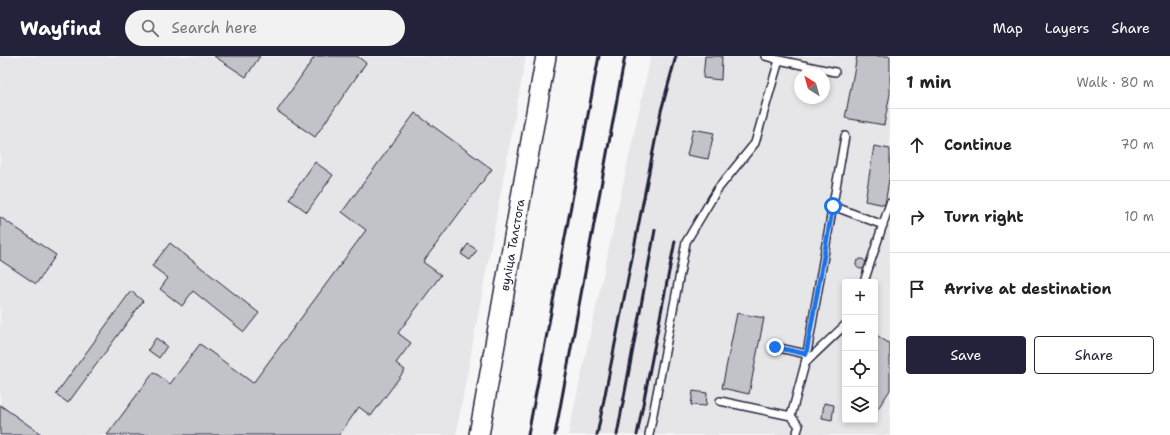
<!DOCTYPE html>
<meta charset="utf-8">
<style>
body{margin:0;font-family:"Shantell Sans",sans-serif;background:#f2f2f2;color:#222}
.controls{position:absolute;right:12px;bottom:12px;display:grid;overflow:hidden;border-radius:4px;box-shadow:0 2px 6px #0003}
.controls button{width:36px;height:36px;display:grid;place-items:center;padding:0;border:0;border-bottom:1px solid #e0e0e0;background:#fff;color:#222;font:20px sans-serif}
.compass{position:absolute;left:794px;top:12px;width:36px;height:36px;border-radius:50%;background:#fff;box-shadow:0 2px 6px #0003;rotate:323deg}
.stop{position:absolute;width:12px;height:12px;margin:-9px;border:3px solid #1a73e8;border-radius:50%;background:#fff}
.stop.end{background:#1a73e8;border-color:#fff;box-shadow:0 1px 4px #0008}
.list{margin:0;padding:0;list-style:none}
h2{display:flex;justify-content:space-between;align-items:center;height:52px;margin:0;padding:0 16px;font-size:17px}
h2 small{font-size:13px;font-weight:400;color:#767676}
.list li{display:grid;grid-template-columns:26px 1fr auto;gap:12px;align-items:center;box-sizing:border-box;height:72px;padding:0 16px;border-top:1px solid #e0e0e0}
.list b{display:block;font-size:15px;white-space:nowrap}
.list em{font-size:13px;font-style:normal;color:#767676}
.actions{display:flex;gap:8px;padding:12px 16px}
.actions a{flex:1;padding:9px 0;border:1px solid #22223b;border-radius:4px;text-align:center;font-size:14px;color:#22223b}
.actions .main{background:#22223b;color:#fff}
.icon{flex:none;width:22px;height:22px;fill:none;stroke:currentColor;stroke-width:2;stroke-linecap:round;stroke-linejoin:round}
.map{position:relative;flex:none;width:890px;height:379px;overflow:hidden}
header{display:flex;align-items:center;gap:24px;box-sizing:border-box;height:56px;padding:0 20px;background:#22223b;color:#fff}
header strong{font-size:19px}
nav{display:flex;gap:22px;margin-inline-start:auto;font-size:14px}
.search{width:280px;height:36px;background:#f2f2f2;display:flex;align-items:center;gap:10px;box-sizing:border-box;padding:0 14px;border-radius:22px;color:#767676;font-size:15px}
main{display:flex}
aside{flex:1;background:#fff}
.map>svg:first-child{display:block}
</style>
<header>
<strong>Wayfind</strong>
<div class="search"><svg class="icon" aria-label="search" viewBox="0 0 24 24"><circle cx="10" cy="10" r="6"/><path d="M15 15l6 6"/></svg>Search here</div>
<nav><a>Map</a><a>Layers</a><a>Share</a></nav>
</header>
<main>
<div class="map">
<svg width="890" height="379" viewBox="0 0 890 379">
<rect width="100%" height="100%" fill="#f6f6f7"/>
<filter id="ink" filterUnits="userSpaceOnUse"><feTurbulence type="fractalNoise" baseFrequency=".025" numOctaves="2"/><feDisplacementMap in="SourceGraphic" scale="8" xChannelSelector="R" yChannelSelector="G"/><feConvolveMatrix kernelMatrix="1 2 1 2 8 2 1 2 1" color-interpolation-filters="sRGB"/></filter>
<g filter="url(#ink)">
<!-- built -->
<g fill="#e6e6e9" fill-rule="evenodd">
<path d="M0 0H526L456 379H0Z"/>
<path d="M651 0H890V379H568ZM800 18H824V42H800ZM845 226H875V364H845Z"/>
</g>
<!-- building -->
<g fill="#c2c2c9" stroke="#22223b">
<path d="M214 0H260L246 21Z"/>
<path d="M315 0H357L366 7 315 81 277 55Z"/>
<path d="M705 0H722L721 24 703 22Z"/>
<path d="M857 0H890V38L884 69 845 62Z"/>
<path d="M415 57 492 113 423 206 441 219 398 277 411 287 396 307 405 314 371 360 359 351 339 379H107L154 316 170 328 200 288 253 327 366 174 342 156Z"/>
<path d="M693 73 714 77 708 103 687 99Z"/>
<path d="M874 90 890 93V117L885 149 865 145Z"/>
<path d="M315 106 333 119 307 156 289 143Z"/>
<path d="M0 161 56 199 36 228 0 204Z"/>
<path d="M170 187 259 257 244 276 193 235 182 250 160 233 168 222 152 210Z"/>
<path d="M468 188 477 194 470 204 461 198Z"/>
<circle cx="861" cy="208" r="5"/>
<path d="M131 235 143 245 68 347 56 338Z"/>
<path d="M737 257 764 262 749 338 722 332Z"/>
<path d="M875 278 890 288V334L875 357Z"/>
<path d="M156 282 167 290 159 302 148 294Z"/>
<path d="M693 335 707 337 706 350 691 349Z"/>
<path d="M824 347 834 349 832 364 822 362Z"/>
<path d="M0 349 41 378 40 379H0Z"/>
</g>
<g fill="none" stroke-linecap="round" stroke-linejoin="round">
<defs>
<g id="service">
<path d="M779 4 835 16"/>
<path d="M833 150 883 169"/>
<path d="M864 226 890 147"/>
<path d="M775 291 806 298"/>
<path d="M805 307 845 269"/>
<path d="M720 345 791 360 805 308 845 80"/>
<path d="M791 360 799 370 796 379"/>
<path d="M649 379 686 186 717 134 755 87 779 4 765 0"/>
</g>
<g id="secondary">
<path id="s1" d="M479 379 546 0"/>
</g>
</defs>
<!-- service casing -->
<use href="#service" stroke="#22223b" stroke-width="10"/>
<!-- secondary casing -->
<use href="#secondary" stroke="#22223b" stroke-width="22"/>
<!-- service -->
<use href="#service" stroke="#fff" stroke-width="7"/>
<!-- secondary -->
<use href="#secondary" stroke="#fff" stroke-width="19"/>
<!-- rail -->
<g stroke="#22223b" stroke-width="3">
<path d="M528 379 599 0"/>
<path d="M555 379 625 0"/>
<path d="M597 379 661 55 676 0"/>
<path d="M617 379 655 174"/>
<path d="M637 379 675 185"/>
</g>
</g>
</g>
<g fill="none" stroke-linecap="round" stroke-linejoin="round" filter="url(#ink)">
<!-- route -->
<path stroke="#1a73e8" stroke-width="5" d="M775 291 806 298 833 150"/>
</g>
<g text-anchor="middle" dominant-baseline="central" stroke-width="3.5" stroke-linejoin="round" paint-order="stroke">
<!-- street labels -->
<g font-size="12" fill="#22223b" stroke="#fff">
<text stroke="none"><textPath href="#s1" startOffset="193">вуліца Талстога</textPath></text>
</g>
</g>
</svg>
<div class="controls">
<button>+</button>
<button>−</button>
<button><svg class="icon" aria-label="locate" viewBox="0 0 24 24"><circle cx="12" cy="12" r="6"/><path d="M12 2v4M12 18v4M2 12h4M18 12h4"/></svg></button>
<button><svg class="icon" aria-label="layers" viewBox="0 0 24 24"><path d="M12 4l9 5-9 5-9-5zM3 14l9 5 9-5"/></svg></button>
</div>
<svg class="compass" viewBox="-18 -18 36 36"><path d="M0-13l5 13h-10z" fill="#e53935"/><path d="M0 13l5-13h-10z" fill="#767676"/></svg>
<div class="stop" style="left:833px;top:150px"></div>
<div class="stop end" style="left:775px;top:291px"></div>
</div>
<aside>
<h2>1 min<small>Walk · 80 m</small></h2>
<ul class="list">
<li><svg class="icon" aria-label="ahead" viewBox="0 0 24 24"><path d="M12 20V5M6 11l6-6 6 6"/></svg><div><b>Continue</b></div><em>70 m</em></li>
<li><svg class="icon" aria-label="right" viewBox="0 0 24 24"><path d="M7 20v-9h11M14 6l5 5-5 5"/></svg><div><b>Turn right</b></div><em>10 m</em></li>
<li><svg class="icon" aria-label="arrive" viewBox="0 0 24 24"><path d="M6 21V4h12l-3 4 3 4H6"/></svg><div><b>Arrive at destination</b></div></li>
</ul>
<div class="actions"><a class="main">Save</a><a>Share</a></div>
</aside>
</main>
